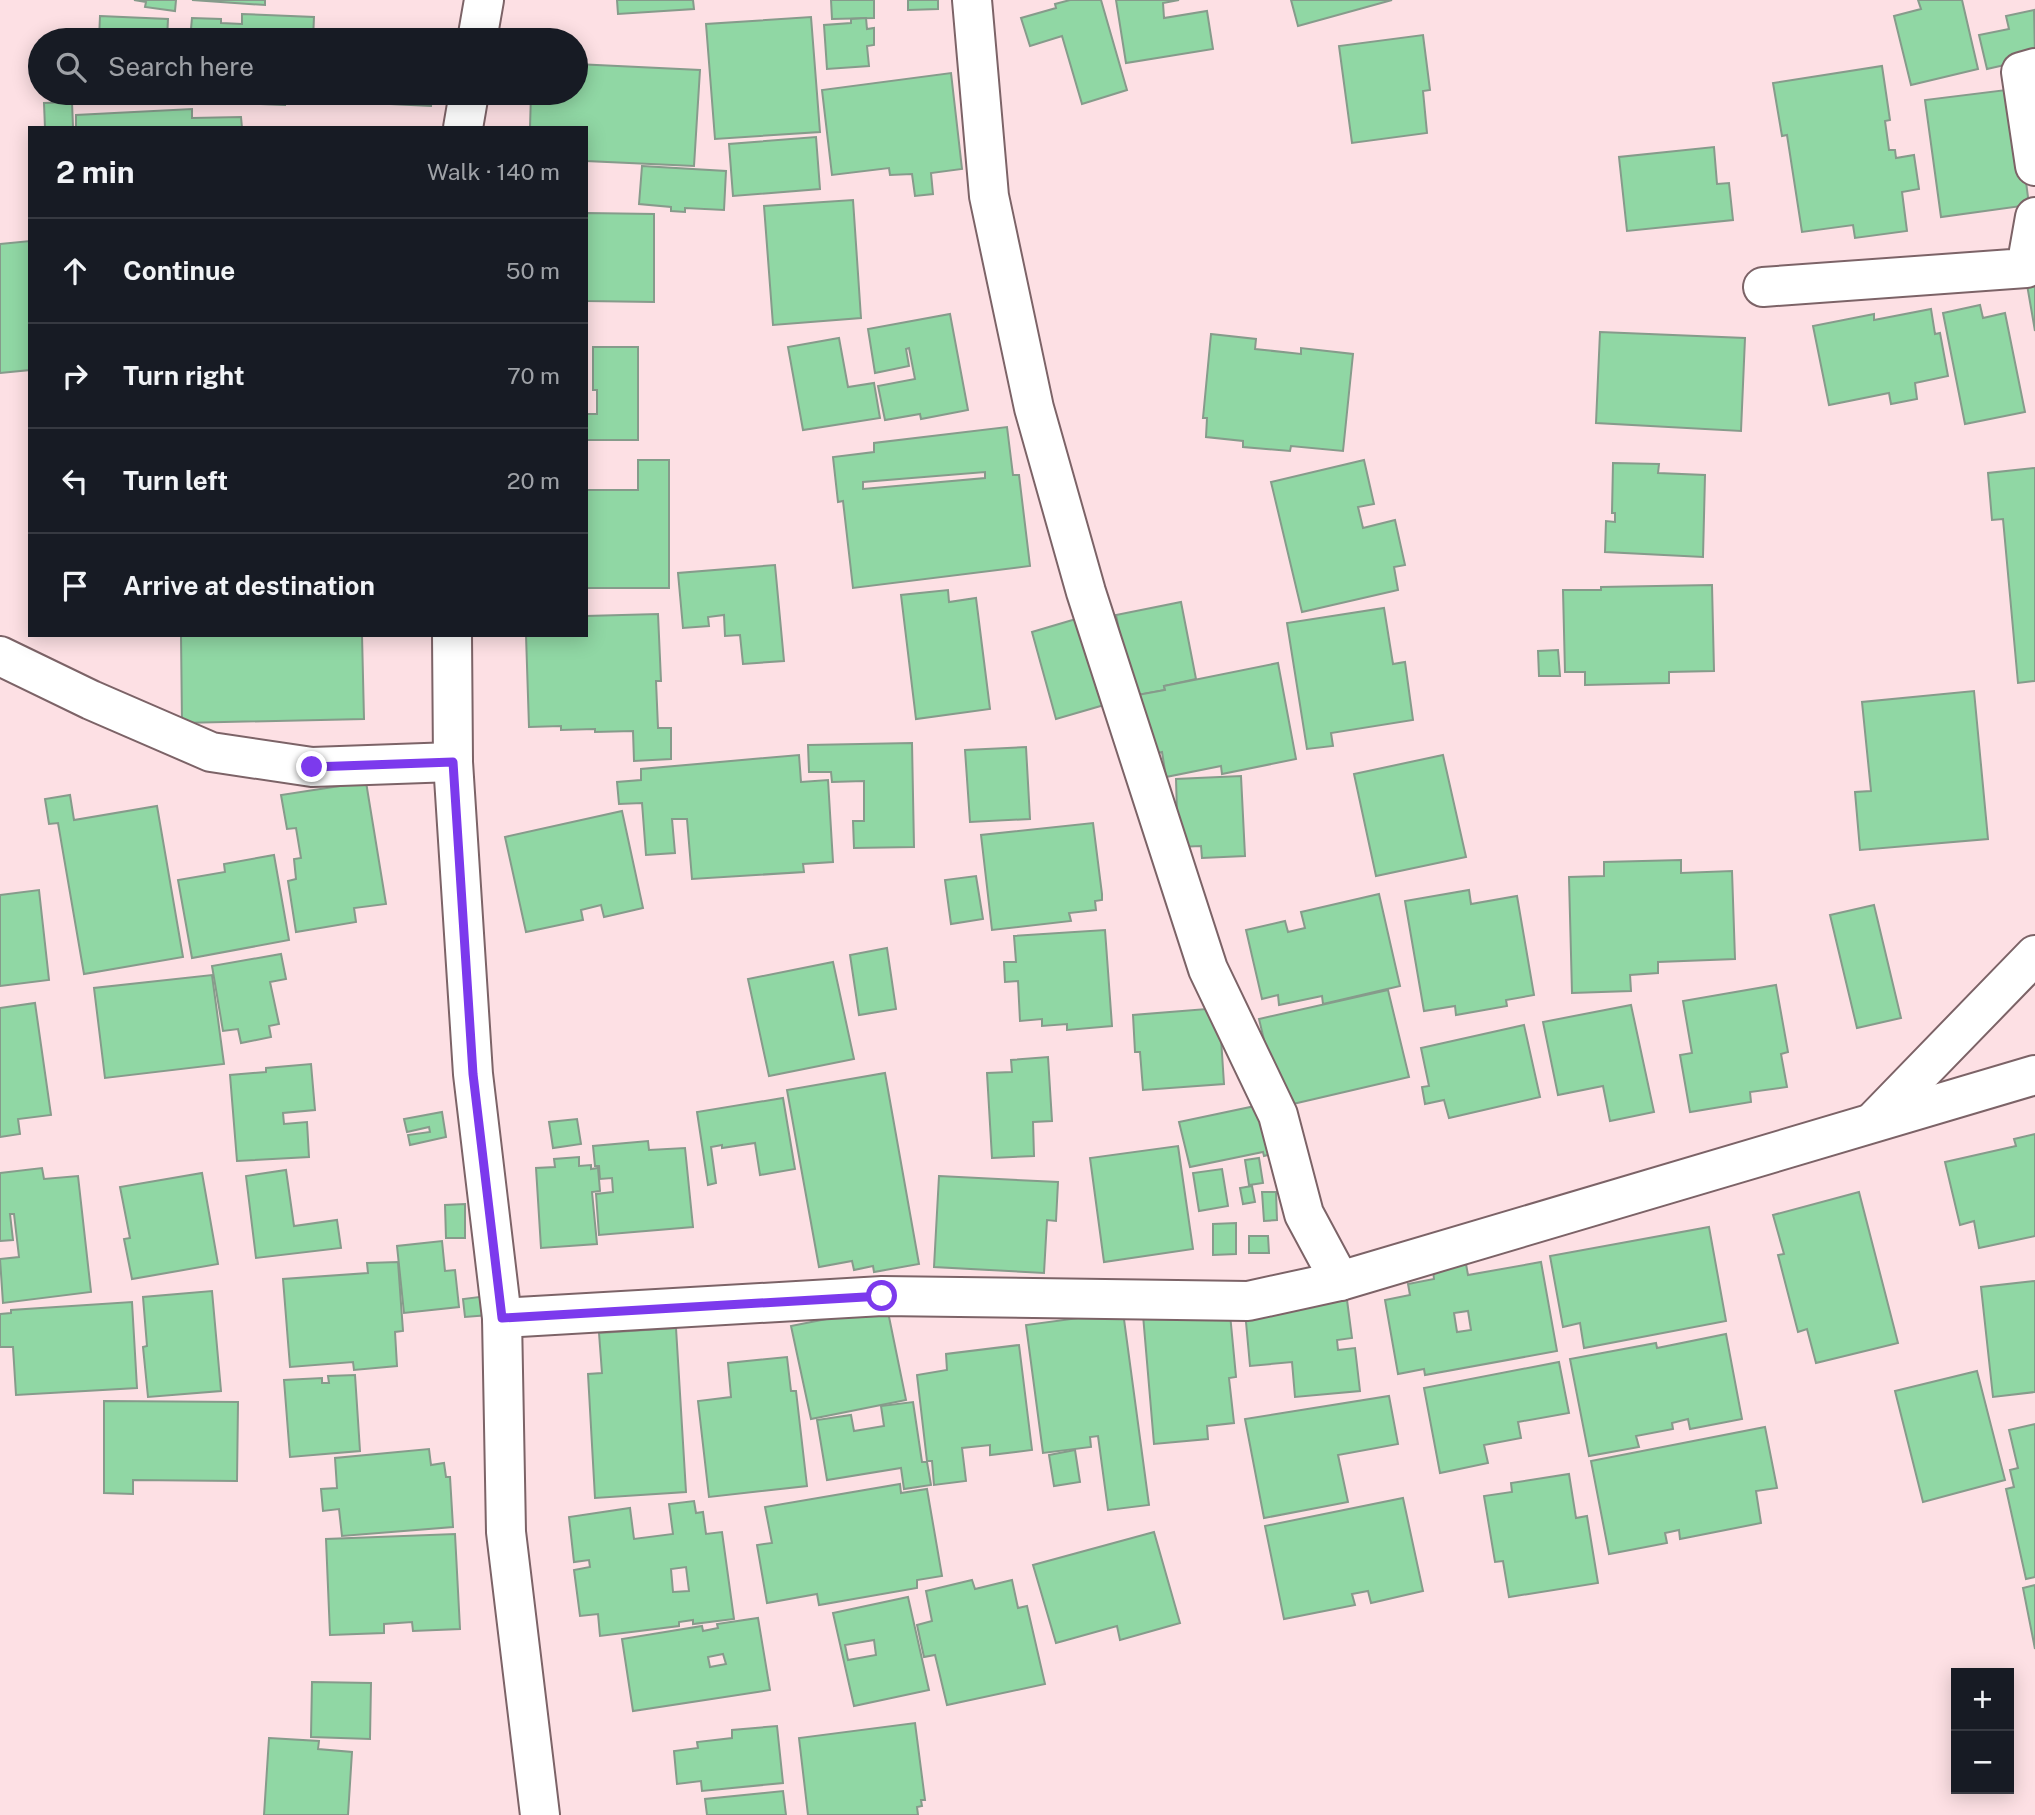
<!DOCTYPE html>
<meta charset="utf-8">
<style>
body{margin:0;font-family:"Public Sans",sans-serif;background:#242831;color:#f1f3f6}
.controls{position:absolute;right:21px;bottom:21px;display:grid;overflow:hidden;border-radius:0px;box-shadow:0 4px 18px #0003}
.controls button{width:63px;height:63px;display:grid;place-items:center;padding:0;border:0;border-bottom:2px solid #363941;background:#171b24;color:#f1f3f6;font:35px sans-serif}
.stop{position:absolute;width:21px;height:21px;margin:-16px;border:5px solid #7c3aed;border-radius:50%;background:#fff}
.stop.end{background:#7c3aed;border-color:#fff;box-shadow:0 2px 7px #0008}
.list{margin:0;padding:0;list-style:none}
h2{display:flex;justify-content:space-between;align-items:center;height:91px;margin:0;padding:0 28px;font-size:30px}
h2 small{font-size:23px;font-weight:400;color:#9ea1a6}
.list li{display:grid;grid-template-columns:46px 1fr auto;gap:21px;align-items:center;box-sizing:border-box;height:105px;padding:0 28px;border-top:2px solid #363941}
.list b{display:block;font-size:26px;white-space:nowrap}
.list em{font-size:23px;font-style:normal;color:#9ea1a6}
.icon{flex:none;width:38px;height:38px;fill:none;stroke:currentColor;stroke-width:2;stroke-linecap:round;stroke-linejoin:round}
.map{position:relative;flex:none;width:2035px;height:1815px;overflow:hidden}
.search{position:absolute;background:#171b24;box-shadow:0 4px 18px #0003;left:28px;top:28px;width:560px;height:77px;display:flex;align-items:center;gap:18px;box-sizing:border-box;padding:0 24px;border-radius:38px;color:#9ea1a6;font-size:26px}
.panel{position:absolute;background:#171b24;box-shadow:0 4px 18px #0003;left:28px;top:126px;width:560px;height:511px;border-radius:0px}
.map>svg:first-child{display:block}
</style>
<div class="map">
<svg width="2035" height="1815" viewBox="0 0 2035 1815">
<rect width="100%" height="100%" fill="#fde0e4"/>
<!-- building -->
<g fill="#90d7a4" stroke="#869b8b" stroke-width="2" fill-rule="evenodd">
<path d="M134 0H176L175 11 145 7 146 2Z"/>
<path d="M192 0H265V5Z"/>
<path d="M617 0H693L694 9 618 14Z"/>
<path d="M831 0H874V18L832 19Z"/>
<path d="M908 0H938V9L908 10Z"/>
<path d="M1070 0H1101L1127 90 1082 104 1062 36 1030 46 1021 18 1056 8 1055 4Z"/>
<path d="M1116 0H1179L1163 3 1164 18 1207 11 1213 49 1126 63Z"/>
<path d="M1291 0H1392L1298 26Z"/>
<path d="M1918 0H1962L1978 69 1911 85 1894 16 1921 9Z"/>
<path d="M2034 10 2035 58 1987 69 1979 35 2009 29 2006 16Z"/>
<path d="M242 14 314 17 313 40H190L192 18 221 19V23L242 24Z"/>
<path d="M100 16 168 19 167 40H99Z"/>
<path d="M811 17 820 132 715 139 706 24Z"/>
<path d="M866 18 867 29 874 28V45L867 46 869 66 827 69 824 25 851 23V19Z"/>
<path d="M1423 35 1430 90 1423 91 1427 133 1352 143 1339 46Z"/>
<path d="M576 64 700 70 694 166 586 161V128H530L531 93H576Z"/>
<path d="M1882 66 1890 120 1885 121 1889 150H1895L1896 158 1914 155 1919 189 1902 192 1907 231 1855 238 1853 225 1802 232 1787 135 1782 136 1773 83Z"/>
<path d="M951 73 962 169 931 173 933 194 915 196 912 174 890 175 889 168 832 175 822 90Z"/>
<path d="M2014 89 2029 205 1941 217 1925 100Z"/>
<path d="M188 93H285V105L233 103V97Z"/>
<path d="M392 93H432L431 106 391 104Z"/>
<path d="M72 102 73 127 45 128 44 103Z"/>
<path d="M192 109V118L241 117 242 128H76V115Z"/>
<path d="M816 137 820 189 733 196 729 144Z"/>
<path d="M1714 147 1717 184 1729 183 1733 220 1627 231 1619 157Z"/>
<path d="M642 166 726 171 724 210 685 208V212L671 211V207L639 204Z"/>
<path d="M853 200 861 318 773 325 764 206Z"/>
<path d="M586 213 654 214V302L586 301Z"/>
<path d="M30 241V370L0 373V244Z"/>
<path d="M2035 278V331L2026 279Z"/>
<path d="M1980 305 1983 318 2005 313 2025 412 1965 424 1943 313Z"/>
<path d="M1931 309 1935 334 1940 333 1948 376 1915 383 1917 399 1891 404 1889 393 1829 405 1813 326 1874 314V320Z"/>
<path d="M950 314 968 410 921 419 920 414 885 420 878 386 915 379 909 348 906 349 909 366 875 373 868 329Z"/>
<path d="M1600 332 1745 338 1741 431 1596 423Z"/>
<path d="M1211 334 1256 339 1255 349 1301 354V348L1353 354 1343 451 1291 446 1290 451 1243 447V441L1206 437 1207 418H1203Z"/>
<path d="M839 338 848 387 874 383 880 418 803 430 788 347Z"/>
<path d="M593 347H638V440H586V414H597V390H593Z"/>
<path d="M1007 427 1013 475H1019L1030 566 853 588 843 501 838 502 833 457 874 452V443ZM985 472V478L863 489V482Z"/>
<path d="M638 460H669V588H586V490H638Z"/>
<path d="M1364 460 1374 504 1358 507 1363 528 1395 520 1405 565 1394 567 1398 590 1302 612 1271 482Z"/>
<path d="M1613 463 1659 464 1658 473 1705 475 1703 557 1605 552 1606 521 1615 522V513H1612Z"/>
<path d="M2035 468V681L2018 683 2003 519 1992 520 1988 473Z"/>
<path d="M775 565 784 661 743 664 740 635 725 636 724 615 708 617 709 626 683 628 678 573Z"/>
<path d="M1712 585 1714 671 1669 672V683L1585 685V672H1565L1563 590H1601V587Z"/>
<path d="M948 590 949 602 976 598 990 709 916 719 901 595Z"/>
<path d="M1181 602 1196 679 1164 686 1165 690 1132 696 1116 615Z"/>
<path d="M1384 608 1393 664 1405 662 1413 720 1331 733 1333 746 1307 749 1287 623Z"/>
<path d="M658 614 661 681H656L658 728H671V759L634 761 633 731 595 732V729L561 730V726L529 727 526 635H586V616Z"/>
<path d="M1086 616 1111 703 1056 719 1032 632Z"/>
<path d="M181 635H362L364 719 182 723Z"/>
<path d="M1558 650 1560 676H1539L1538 651Z"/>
<path d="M1278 663 1296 759 1222 774 1221 766 1166 777 1162 752 1150 755 1132 696 1165 690 1164 686Z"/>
<path d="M1974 691 1988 839 1860 850 1855 792 1871 791 1862 702Z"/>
<path d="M912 743 914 847 854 848 853 821H864V781L832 782 831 772H809L808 745Z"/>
<path d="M1026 747 1030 819 970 822 965 750Z"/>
<path d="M799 755 801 782 828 780 833 862 803 864 804 872 692 879 687 819H672L675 853 646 855 642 803 619 804 617 782 641 780V769Z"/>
<path d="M1443 755 1466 857 1376 876 1354 774Z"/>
<path d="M1241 776 1245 856 1202 858 1201 846 1178 847 1176 779Z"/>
<path d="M366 782 386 904 354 908 356 922 296 932 288 881 296 879 294 859 301 858 296 828 287 829 281 795Z"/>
<path d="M70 795 74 820 157 806 183 957 84 974 58 823 49 824 45 799Z"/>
<path d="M622 811 643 908 604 917 601 905 581 910 583 920 526 932 505 837Z"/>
<path d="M1093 823 1102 894V900L1095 901 1096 910 1069 913 1071 921 992 930 981 835Z"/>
<path d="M274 855 289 940 192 958 178 880 225 872 224 864Z"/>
<path d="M1681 860V873L1732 871 1735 959 1658 962V973L1630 975 1631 991 1572 993 1569 877 1604 876V862Z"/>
<path d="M976 876 983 919 951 924 945 880Z"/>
<path d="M39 890 49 980 0 986V895Z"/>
<path d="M1469 890 1471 904 1517 896 1534 995 1506 1000 1507 1006 1456 1015 1455 1006 1424 1011 1405 901Z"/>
<path d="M1379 894 1400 986 1323 1004 1322 996 1279 1005 1278 995 1262 999 1246 930 1285 921 1288 932 1305 928 1301 912Z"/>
<path d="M1874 905 1901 1018 1857 1028 1830 915Z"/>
<path d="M1105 930 1112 1026 1067 1030V1024L1042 1026V1019L1020 1021 1018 981 1005 982 1004 962H1016L1014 936Z"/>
<path d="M887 948 896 1009 859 1015 850 955Z"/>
<path d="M281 954 286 979 270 982 279 1024 269 1026 271 1037 241 1043 238 1029 223 1031 212 966Z"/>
<path d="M833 962 854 1059 769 1076 748 979Z"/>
<path d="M212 975 224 1064 105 1078 94 988Z"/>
<path d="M1776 985 1788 1052 1781 1054 1787 1087 1750 1092 1751 1102 1690 1112 1680 1055 1692 1053 1683 1001Z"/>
<path d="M1388 990 1409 1077 1280 1107 1259 1019Z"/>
<path d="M35 1003 51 1115 18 1119 20 1134 0 1137V1008Z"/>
<path d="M1631 1005 1654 1112 1610 1121 1603 1086 1558 1095 1543 1022Z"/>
<path d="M1219 1008 1224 1084 1143 1090 1140 1052H1135L1133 1015Z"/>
<path d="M1524 1025 1540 1097 1449 1118 1444 1100 1425 1104 1422 1087 1429 1086 1421 1048Z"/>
<path d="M1048 1057 1052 1121 1033 1122 1034 1156 992 1158 987 1073 1012 1072 1011 1060Z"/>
<path d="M311 1064 315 1110 283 1113 284 1124 307 1122 309 1157 237 1161 230 1075 266 1072V1068Z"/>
<path d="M885 1073 919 1264 874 1272 873 1266 854 1270 852 1261 819 1267 787 1090Z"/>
<path d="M783 1098 795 1169 760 1175 755 1143 722 1148V1145L711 1147 716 1183 708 1185 697 1112Z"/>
<path d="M1260 1105 1279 1152 1264 1156 1263 1152 1190 1167 1179 1122Z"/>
<path d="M442 1112 446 1137 410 1145 408 1135 430 1132 429 1127 407 1132 404 1119Z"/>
<path d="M577 1119 581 1144 553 1148 549 1122Z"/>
<path d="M2035 1134V1236L1979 1248 1974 1221 1960 1225 1945 1162 2016 1146 2014 1139Z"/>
<path d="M648 1141 649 1150 685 1148 693 1227 599 1235 596 1194 613 1192 612 1178 600 1179 599 1166H595L593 1146Z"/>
<path d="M1178 1146 1193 1249 1104 1262 1090 1158Z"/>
<path d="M579 1157V1166L591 1165V1169L598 1168 600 1191 592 1192 597 1244 541 1248 536 1168 555 1167 554 1159Z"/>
<path d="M1259 1158 1263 1183 1249 1185 1245 1160Z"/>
<path d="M42 1168 44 1179 78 1176 91 1292 3 1303 0 1259 19 1257 14 1214H10L13 1240 0 1241V1173Z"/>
<path d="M1222 1169 1228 1206 1199 1211 1193 1173Z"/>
<path d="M286 1170 294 1226 337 1220 341 1248 256 1258 246 1176Z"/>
<path d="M202 1173 218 1264 132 1279 124 1239 130 1238 120 1187Z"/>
<path d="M939 1176 1058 1182 1056 1221 1047 1220 1044 1273 934 1267Z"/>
<path d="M1252 1186 1255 1202 1243 1204 1240 1188Z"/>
<path d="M1262 1192H1276L1277 1220 1264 1221Z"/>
<path d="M1859 1192 1898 1343 1816 1363 1807 1329 1798 1332 1778 1255 1784 1254 1773 1215Z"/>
<path d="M465 1204V1238H446L445 1205Z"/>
<path d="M1236 1223V1254L1213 1255V1224Z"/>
<path d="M1709 1227 1726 1321 1584 1348 1580 1323 1563 1327 1550 1256Z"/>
<path d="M1249 1236H1268L1269 1253H1249Z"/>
<path d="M442 1241 445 1271 455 1270 459 1307 404 1313 397 1246Z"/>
<path d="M398 1262 403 1331 395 1332 397 1366 354 1370 353 1362 290 1367 283 1279 368 1273 367 1263Z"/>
<path d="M1541 1262 1557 1351 1425 1375 1424 1369 1398 1374 1385 1300 1410 1295 1408 1284 1434 1279 1433 1270 1466 1264 1468 1275ZM1468 1311 1471 1330 1457 1332 1454 1313Z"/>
<path d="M2035 1281V1392L1993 1397 1981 1287Z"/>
<path d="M212 1291 221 1391 148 1397 143 1347 147 1346 143 1297Z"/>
<path d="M487 1296 489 1315 465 1317 463 1299Z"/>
<path d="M1347 1300 1352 1338 1337 1340 1338 1350 1355 1348 1360 1391 1295 1397 1292 1362 1250 1366 1245 1311Z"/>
<path d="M132 1302 137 1388 16 1395 13 1347H0V1314L11 1313V1310Z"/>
<path d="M887 1307 906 1400 811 1419 791 1326Z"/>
<path d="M1123 1312 1149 1505 1108 1510 1098 1436 1090 1437 1091 1447 1043 1453 1026 1325Z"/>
<path d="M1230 1314 1236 1377 1229 1378 1234 1423 1207 1426 1208 1439 1154 1444 1143 1315Z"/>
<path d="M676 1328 686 1492 595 1498 588 1374 602 1373 599 1333Z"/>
<path d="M1726 1334 1742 1419 1690 1429 1688 1419 1672 1423 1673 1429 1636 1436 1639 1447 1589 1456 1570 1359 1656 1343 1657 1348Z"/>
<path d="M1019 1345 1032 1450 990 1455V1445L962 1448 966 1481 934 1485 932 1461H927L917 1375 947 1370 946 1354Z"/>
<path d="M787 1357 791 1391H796L807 1486 709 1497 698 1401 731 1397 728 1363Z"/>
<path d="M1559 1362 1569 1413 1518 1422 1521 1438 1484 1445 1488 1463 1440 1473 1424 1388Z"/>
<path d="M1977 1371 2005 1480 1923 1502 1895 1391Z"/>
<path d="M355 1375 360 1451 290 1457 284 1380 322 1378V1383H329L328 1376Z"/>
<path d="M1389 1396 1398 1444 1338 1455 1348 1502 1264 1518 1245 1419Z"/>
<path d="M104 1401 238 1402 237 1481 133 1480V1494L104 1493Z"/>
<path d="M913 1402 922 1462H927L931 1485 904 1489 901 1468 827 1480 817 1420 851 1415 854 1431 884 1426 881 1406Z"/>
<path d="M2035 1424V1577L2026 1579 2006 1489 2014 1487 2010 1470 2018 1468 2009 1430Z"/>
<path d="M1765 1427 1777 1488 1756 1491 1761 1523 1680 1539 1679 1530 1665 1533 1667 1543 1609 1554 1591 1461Z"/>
<path d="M429 1449 431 1465 444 1463 446 1477H450L453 1527 342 1536 339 1509 323 1511 321 1489 337 1488 335 1458Z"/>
<path d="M1075 1450 1080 1482 1054 1486 1049 1455Z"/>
<path d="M1569 1474 1576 1518 1587 1516 1598 1583 1509 1597 1503 1561 1495 1562 1484 1496 1512 1492 1511 1483Z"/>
<path d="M900 1484 901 1493 927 1489 942 1576 917 1580V1588L819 1605 817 1594 767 1603 757 1545 772 1543 765 1507Z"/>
<path d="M1403 1498 1423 1591 1371 1603 1368 1591 1352 1594 1355 1605 1284 1619 1265 1526Z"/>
<path d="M694 1501 696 1513 703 1512 706 1534 722 1532 734 1619 693 1624V1620L679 1622V1626L600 1636 598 1614 580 1616 574 1570 590 1567 589 1560 574 1562 569 1517 630 1508 634 1539 673 1534 669 1504ZM686 1567 689 1591 673 1592 671 1569Z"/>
<path d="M1154 1532 1180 1623 1120 1640 1117 1626 1056 1643 1033 1565Z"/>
<path d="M455 1534 460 1629 413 1631 412 1622 384 1624V1633L330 1635 326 1539Z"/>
<path d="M972 1580 975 1589 1012 1580 1018 1608 1027 1606 1045 1684 947 1705 935 1655 924 1657 917 1625 932 1621 926 1591Z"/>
<path d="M2035 1585V1649L2023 1588Z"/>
<path d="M908 1597 929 1690 854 1706 833 1613ZM874 1640 876 1655 848 1660 845 1645Z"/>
<path d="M758 1618 770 1690 633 1711 622 1639 702 1626 703 1631 718 1628 717 1624ZM723 1654 726 1664 710 1667 708 1657Z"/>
<path d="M312 1682 371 1683 370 1739 311 1737Z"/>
<path d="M915 1723 925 1800H921L922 1806 917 1807 918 1815H808L799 1738Z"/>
<path d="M777 1726 783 1783 702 1791 701 1781 677 1784 674 1751 698 1748 697 1742 732 1738V1730Z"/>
<path d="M269 1738 319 1741 318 1749 352 1752 348 1815H264Z"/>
<path d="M783 1791 786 1815H707L705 1799Z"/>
</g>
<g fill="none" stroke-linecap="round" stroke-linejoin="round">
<defs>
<g id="street">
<path d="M972 0 989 196 1034 408 1086 592 1208 969 1278 1115 1304 1214 1340 1281"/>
<path d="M477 40 484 0"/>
<path d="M2035 68 2021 72 2035 166"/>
<path d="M463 128 469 93"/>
<path d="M1763 287 2026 268 2035 217"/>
<path d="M452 635 453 762 473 1074 502 1318 506 1532 540 1815"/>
<path d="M0 656 91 700 211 752 312 767 453 762"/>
<path d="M1873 1122 2035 955"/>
<path d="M502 1318 882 1296 1248 1301 1340 1281 2035 1075"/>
</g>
</defs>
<!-- street casing -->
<use href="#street" stroke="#7c6367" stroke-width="42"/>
<!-- street -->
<use href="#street" stroke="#fff" stroke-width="38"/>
</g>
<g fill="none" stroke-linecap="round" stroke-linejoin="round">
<!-- route -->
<path stroke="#7c3aed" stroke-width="9" d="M312 767 453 762 473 1074 502 1318 882 1296"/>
</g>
</svg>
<div class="controls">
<button>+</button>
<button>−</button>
</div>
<div class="stop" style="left:882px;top:1296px"></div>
<div class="stop end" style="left:312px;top:767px"></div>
<div class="search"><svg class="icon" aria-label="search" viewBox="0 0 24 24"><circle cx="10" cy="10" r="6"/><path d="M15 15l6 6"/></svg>Search here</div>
<section class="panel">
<h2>2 min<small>Walk · 140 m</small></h2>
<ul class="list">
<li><svg class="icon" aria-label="ahead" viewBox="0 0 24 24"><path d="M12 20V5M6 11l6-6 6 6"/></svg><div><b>Continue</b></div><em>50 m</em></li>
<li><svg class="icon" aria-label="right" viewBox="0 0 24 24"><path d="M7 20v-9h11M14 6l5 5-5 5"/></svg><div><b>Turn right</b></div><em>70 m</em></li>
<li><svg class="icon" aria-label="left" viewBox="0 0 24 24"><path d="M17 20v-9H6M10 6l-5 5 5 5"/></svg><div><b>Turn left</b></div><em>20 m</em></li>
<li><svg class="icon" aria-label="arrive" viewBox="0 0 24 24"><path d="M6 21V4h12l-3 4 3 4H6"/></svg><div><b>Arrive at destination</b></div></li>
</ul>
</section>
</div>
